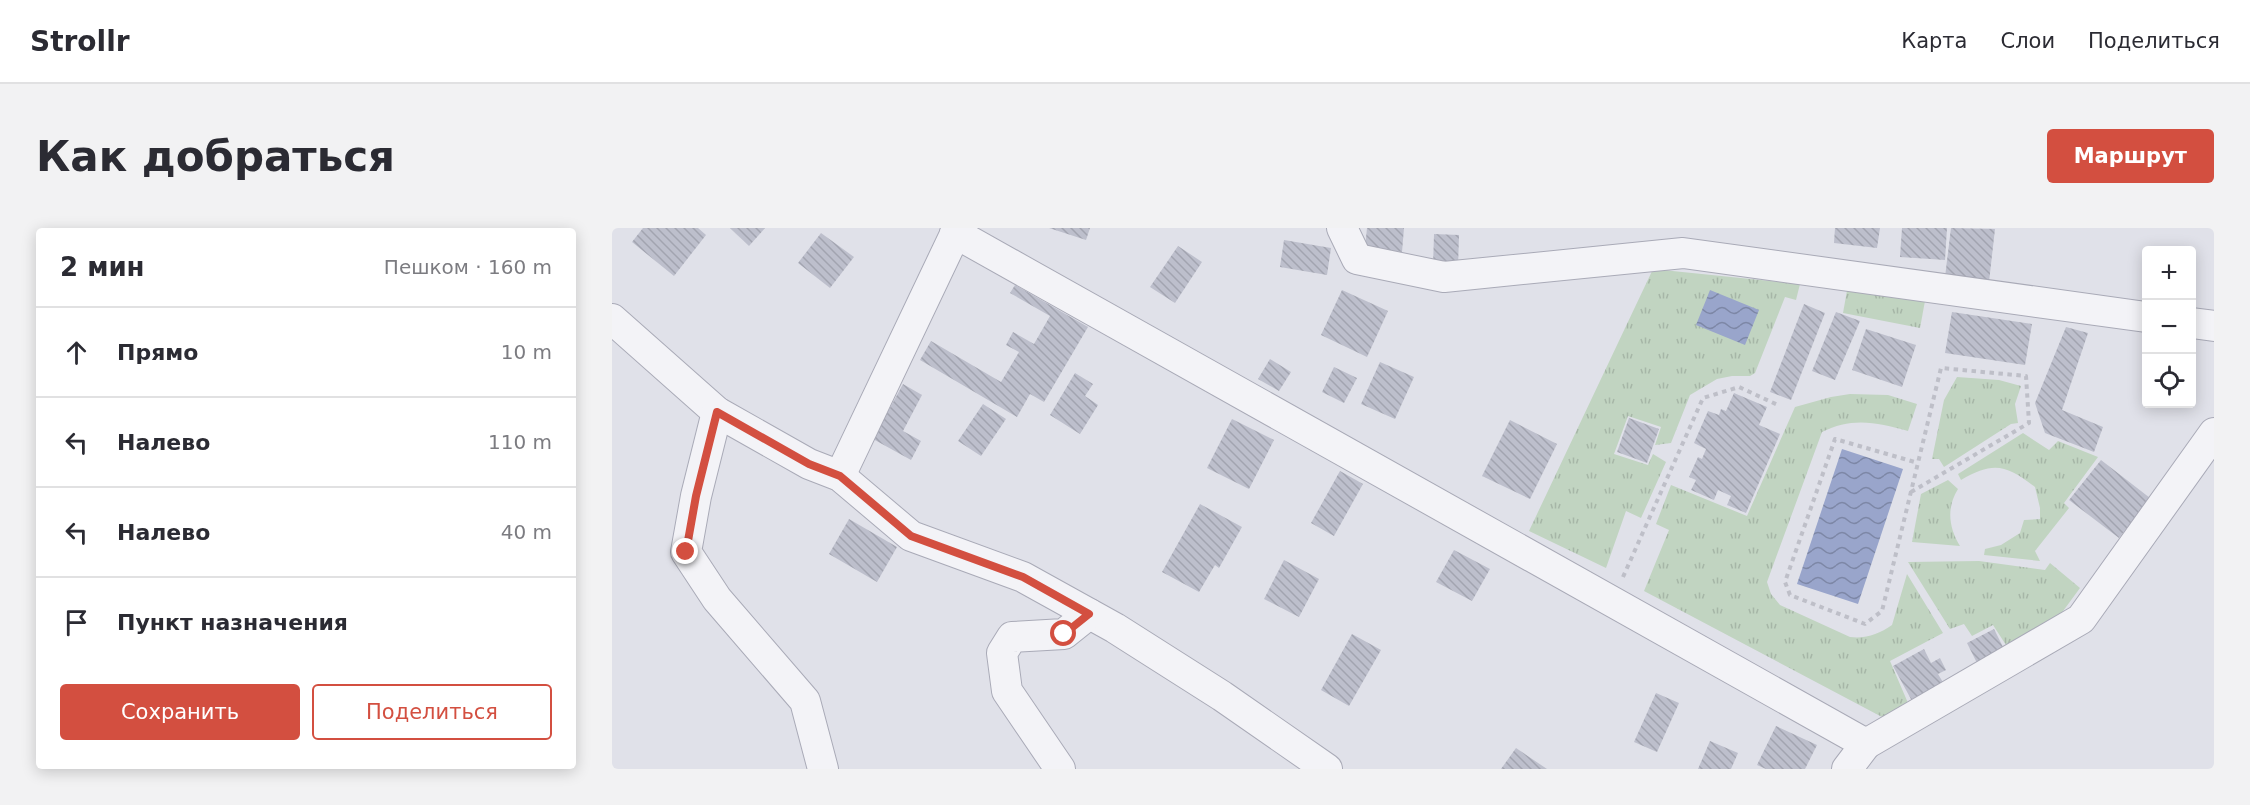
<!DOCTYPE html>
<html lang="ru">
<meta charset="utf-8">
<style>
body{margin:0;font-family:"DejaVu Sans",sans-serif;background:#f2f2f3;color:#2b2b33}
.controls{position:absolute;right:18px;top:18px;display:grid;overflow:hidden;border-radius:6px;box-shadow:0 3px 15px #0003}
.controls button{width:54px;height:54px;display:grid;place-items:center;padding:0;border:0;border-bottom:2px solid #e1e1e2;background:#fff;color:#2b2b33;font:30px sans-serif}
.stop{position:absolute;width:18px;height:18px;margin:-14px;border:4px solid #d34f40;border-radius:50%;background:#fff}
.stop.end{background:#d34f40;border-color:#fff;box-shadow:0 2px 6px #0008}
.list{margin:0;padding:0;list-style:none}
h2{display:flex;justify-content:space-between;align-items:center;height:78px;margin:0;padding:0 24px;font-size:26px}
h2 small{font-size:20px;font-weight:400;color:#7c7c81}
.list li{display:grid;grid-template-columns:39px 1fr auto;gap:18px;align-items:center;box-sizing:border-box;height:90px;padding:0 24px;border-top:2px solid #e1e1e2}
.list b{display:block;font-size:22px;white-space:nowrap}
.list em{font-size:20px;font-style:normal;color:#7c7c81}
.actions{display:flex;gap:12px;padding:18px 24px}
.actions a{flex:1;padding:14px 0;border:2px solid #d34f40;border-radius:6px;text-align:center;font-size:21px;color:#d34f40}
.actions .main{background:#d34f40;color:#fff}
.icon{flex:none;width:33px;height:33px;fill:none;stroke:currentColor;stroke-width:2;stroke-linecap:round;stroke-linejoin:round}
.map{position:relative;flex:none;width:1602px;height:541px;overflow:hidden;border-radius:6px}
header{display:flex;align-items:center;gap:36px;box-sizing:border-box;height:84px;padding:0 30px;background:#fff;border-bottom:2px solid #e1e1e2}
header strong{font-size:28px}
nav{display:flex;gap:33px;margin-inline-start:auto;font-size:21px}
.intro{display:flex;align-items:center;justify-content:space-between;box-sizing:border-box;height:144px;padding:0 36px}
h1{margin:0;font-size:42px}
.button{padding:15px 27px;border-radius:6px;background:#d34f40;color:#fff;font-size:21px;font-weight:700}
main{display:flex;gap:36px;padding:0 36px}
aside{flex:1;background:#fff;border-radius:6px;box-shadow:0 3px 15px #0003}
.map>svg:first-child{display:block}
</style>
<header>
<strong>Strollr</strong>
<nav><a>Карта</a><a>Слои</a><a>Поделиться</a></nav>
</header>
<div class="intro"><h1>Как добраться</h1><a class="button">Маршрут</a></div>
<main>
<aside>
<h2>2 мин<small>Пешком · 160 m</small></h2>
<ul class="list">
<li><svg class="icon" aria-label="ahead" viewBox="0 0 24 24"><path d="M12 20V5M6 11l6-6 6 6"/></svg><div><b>Прямо</b></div><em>10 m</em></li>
<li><svg class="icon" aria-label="left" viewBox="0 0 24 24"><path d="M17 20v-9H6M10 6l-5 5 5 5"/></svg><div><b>Налево</b></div><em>110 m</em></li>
<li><svg class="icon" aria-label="left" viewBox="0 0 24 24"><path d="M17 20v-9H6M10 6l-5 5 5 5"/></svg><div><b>Налево</b></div><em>40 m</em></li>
<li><svg class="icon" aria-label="arrive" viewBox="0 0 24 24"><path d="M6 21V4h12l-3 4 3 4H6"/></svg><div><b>Пункт назначения</b></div></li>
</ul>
<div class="actions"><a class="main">Сохранить</a><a>Поделиться</a></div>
</aside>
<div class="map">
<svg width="1602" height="541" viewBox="0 0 1602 541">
<defs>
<pattern id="grass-tufts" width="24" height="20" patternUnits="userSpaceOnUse" patternTransform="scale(1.5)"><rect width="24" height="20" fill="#c1d4c1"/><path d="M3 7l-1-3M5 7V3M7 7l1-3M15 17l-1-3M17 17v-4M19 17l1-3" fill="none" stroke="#a6b6a7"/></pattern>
<pattern id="water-waves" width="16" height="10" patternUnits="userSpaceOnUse" patternTransform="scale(1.5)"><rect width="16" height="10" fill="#99a5cb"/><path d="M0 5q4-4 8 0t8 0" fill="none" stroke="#7d87a6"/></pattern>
<pattern id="building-back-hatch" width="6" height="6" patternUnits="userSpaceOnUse" patternTransform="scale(1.5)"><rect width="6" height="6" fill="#bdbfcc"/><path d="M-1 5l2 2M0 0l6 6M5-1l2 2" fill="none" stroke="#a2a4b0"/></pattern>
</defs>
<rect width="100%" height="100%" fill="#e0e1e9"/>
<!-- grass -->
<g fill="url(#grass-tufts)">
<path d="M1041 41 1188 56 1184 72 1173 69 1143 145 1138 148H1120L1105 151 1078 167 1059 215 1043 217 1049 199 1016 188 1002 226 1036 237 1041 226 1054 234 1029 290 1014 283 994 340 917 303Z"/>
<path d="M1236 57 1313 73 1308 100 1231 85Z"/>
<path d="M1345 149 1387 152 1409 158 1403 176 1406 195 1399 196 1332 239 1327 231H1320L1332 172Z"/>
<path d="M1238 166 1276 167 1305 176 1296 203C1265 194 1239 189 1210 204L1155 354 1159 366 1168 377 1238 409C1254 411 1267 406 1280 397L1295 346 1331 405 1278 433 1296 475 1270 489 1032 363 1057 302 1044 296 1059 257 1135 288 1183 179 1219 169Z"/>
<path d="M1411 205 1437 222 1446 213 1486 229 1452 275 1457 280 1423 323 1428 333 1372 327 1373 321 1389 317 1408 305 1412 292 1428 291V280L1423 259C1394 237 1382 233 1349 252L1346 246Z"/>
<path d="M1336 252 1346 261C1334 280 1337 300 1348 318L1300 314 1309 266Z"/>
<path d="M1367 333 1433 342 1438 335 1468 360 1443 394 1394 417 1381 397 1360 408 1352 396 1338 401 1296 334Z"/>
</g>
<!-- water -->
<g fill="url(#water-waves)">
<path d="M1098 62 1147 82 1133 117 1084 97Z"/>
<path d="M1230 221 1291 241 1246 376 1185 356Z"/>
</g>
<!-- building -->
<g fill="url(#building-back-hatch)">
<path d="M31 0H86L94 7 62 48 20 14Z"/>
<path d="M118 0H153L137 18Z"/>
<path d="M437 0H478L474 12Z"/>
<path d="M755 0H792L790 24 753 20Z"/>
<path d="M1223 0H1268L1265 20 1222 15Z"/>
<path d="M1290 0H1335L1333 32 1288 29Z"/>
<path d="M1339 0 1383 1 1377 54 1333 49Z"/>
<path d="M209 5 242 29 218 60 186 35Z"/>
<path d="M822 6 847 7 846 39 821 38Z"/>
<path d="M672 12 719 20 715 47 668 39Z"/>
<path d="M566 18 590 34 563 75 538 59Z"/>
<path d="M403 57 476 99 432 174 418 166 405 189 308 132 319 113 389 154 407 124 394 117 401 104 422 116 438 88 398 65Z"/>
<path d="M730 62 776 83 755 129 709 107Z"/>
<path d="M1192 76 1213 85 1179 172 1158 164Z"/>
<path d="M1224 84 1248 93 1223 152 1200 143Z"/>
<path d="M1340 84 1420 96 1413 137 1333 125Z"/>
<path d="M1454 99 1476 105 1450 182 1491 199 1482 224 1433 205 1423 175Z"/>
<path d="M1254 101 1304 117 1290 159 1240 142Z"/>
<path d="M658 131 679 144 667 163 646 151Z"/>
<path d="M768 134 802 149 783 191 749 176Z"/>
<path d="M722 139 745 150 732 175 710 164Z"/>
<path d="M463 145 481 156 473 168 486 177 468 206 438 187Z"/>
<path d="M291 156 310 167 291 203 309 213 299 232 261 211Z"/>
<path d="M1122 165 1155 179 1147 197 1168 206 1134 285 1115 277 1119 268 1106 262 1102 272 1079 262 1084 252 1077 249 1086 229 1090 231 1094 221 1082 215 1096 183 1107 187 1109 181 1114 183Z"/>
<path d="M371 176 394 191 369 228 346 213Z"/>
<path d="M1017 190 1047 201 1035 235 1005 224Z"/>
<path d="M620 191 662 212 637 261 595 240Z"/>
<path d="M898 192 945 216 918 271 870 248Z"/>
<path d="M1489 232 1538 270 1507 310 1457 272Z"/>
<path d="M728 243 751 256 722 308 699 295Z"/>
<path d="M588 276 630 299 607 340 603 337 587 364 550 344Z"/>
<path d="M237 291 285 319 265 354 217 326Z"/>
<path d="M842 322 878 341 860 373 824 354Z"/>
<path d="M672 332 707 351 687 389 652 371Z"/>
<path d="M1382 401 1392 421 1365 435 1355 415Z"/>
<path d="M740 406 769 422 737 478 709 462Z"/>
<path d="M1312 421 1319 435 1328 430 1334 442 1326 446 1332 456 1300 473 1281 438Z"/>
<path d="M1044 465 1067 475 1045 524 1022 514Z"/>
<path d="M1164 498 1205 517 1193 541H1154L1145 537Z"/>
<path d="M1098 513 1126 525 1119 541H1086Z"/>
<path d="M904 520 935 541H889Z"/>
</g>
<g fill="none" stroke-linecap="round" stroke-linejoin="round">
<defs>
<g id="minor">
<path d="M730 0 745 31 832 49 1071 25 1534 89"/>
<path d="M343 5 1254 516 1469 391 1602 205"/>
<path d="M0 91 105 184 197 236 228 248 299 308 411 349 503 400 610 468 715 541"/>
<path d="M1580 95 1602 98"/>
<path d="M105 184 84 268 74 324 105 371 193 473 211 541"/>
<path d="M228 248 346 0"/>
<path d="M448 541 395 463 390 425 400 409 452 406 477 386"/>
<path d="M1235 541 1254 516"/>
</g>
</defs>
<!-- minor casing -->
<use href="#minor" stroke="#a9aab7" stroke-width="32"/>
<!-- path -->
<g stroke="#bebfc8" stroke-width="4" stroke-dasharray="4.5 4.5" stroke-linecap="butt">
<path d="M1299 264 1417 195 1414 148 1329 140 1270 383 1253 396 1178 367 1173 354 1223 211 1306 235"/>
<path d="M1011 349 1091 170 1127 159 1168 178"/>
</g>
<!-- minor -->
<use href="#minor" stroke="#f3f3f7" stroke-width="30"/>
</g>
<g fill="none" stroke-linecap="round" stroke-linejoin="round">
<!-- route -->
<path stroke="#d34f40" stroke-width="8" d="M74 324 84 268 105 184 197 236 228 248 299 308 411 349 477 386 452 406"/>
</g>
</svg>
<div class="controls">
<button>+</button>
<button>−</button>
<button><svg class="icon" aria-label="locate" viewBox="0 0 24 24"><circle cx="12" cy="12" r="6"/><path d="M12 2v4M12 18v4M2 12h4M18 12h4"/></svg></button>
</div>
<div class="stop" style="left:452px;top:406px"></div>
<div class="stop end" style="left:74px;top:324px"></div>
</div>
</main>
